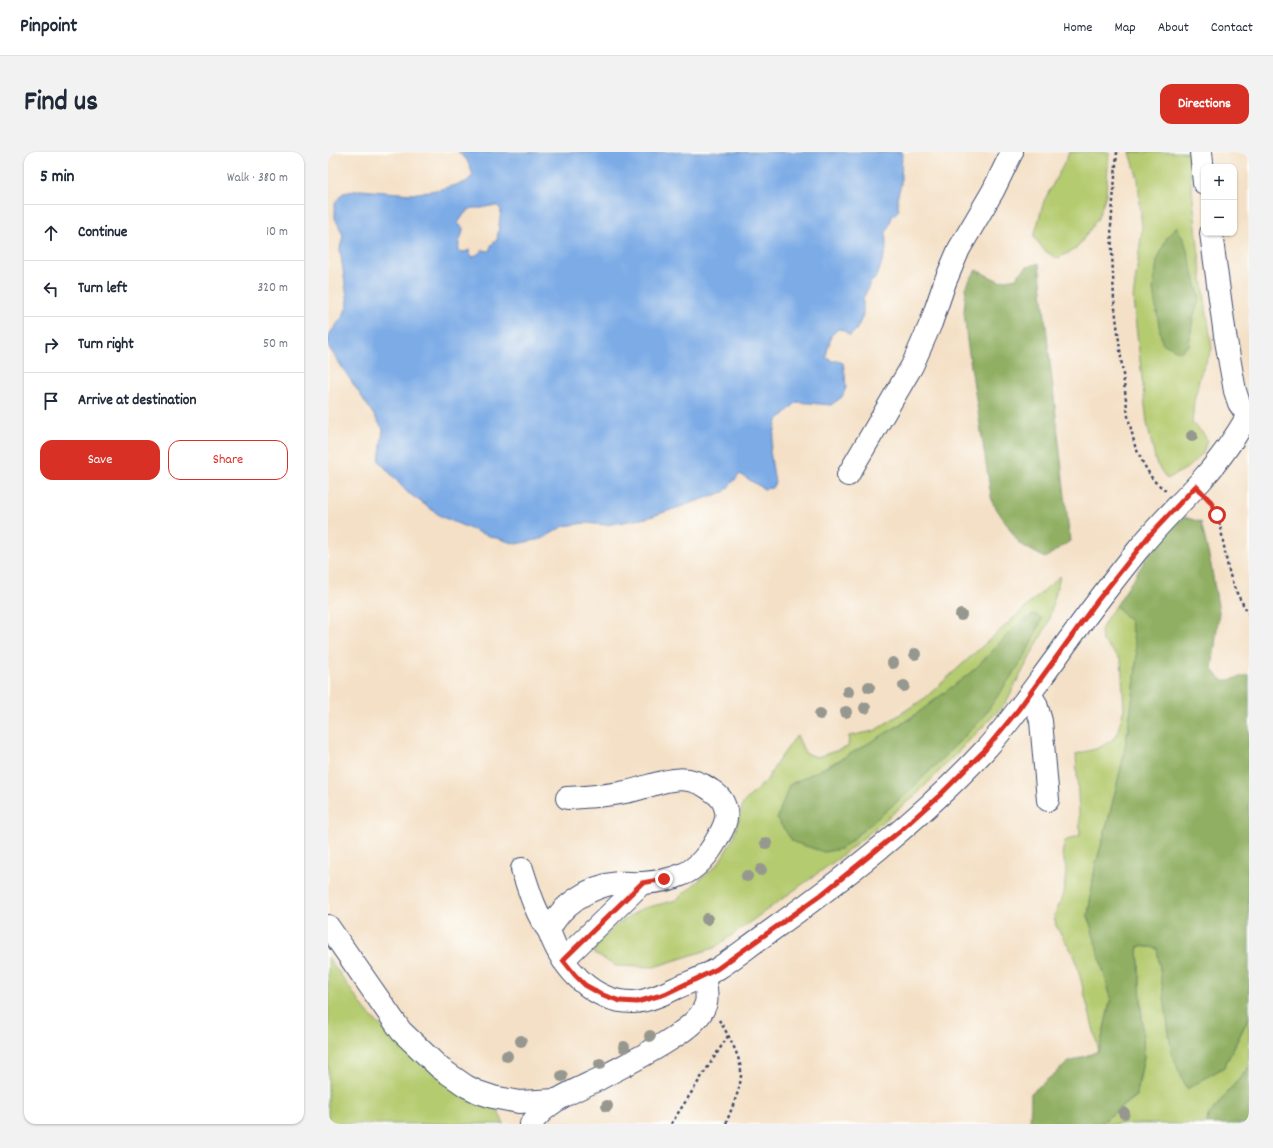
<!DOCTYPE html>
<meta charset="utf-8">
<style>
body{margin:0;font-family:Dekko,sans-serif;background:#f2f2f3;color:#1f2937}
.controls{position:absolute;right:12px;top:12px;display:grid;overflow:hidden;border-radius:8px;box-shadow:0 1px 3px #0004}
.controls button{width:36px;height:36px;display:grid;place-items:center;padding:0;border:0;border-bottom:1px solid #e0e1e3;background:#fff;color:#1f2937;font:20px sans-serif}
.stop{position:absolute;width:12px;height:12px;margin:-9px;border:3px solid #d93025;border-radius:50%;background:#fff}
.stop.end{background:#d93025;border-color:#fff;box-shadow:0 1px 4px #0008}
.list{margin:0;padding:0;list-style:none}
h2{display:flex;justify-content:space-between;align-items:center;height:52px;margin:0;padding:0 16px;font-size:17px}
h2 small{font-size:13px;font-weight:400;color:#747a83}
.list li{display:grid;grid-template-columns:26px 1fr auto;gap:12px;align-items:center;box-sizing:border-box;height:56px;padding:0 16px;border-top:1px solid #e0e1e3}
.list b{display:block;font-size:15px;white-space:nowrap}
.list em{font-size:13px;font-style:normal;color:#747a83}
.actions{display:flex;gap:8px;padding:12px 16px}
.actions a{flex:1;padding:9px 0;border:1px solid #d93025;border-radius:12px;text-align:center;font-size:14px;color:#d93025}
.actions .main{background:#d93025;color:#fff}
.icon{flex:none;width:22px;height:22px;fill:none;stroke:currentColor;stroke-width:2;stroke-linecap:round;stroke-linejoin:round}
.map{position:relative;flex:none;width:921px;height:972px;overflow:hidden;border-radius:12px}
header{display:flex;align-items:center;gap:24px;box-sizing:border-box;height:56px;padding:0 20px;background:#fff;border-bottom:1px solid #e0e1e3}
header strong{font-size:19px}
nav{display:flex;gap:22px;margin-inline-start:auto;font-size:14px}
.intro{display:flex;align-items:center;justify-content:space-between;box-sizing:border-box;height:96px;padding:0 24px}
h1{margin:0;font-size:28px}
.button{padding:10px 18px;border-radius:12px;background:#d93025;color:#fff;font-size:14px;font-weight:700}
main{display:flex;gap:24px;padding:0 24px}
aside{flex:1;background:#fff;border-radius:12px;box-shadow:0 1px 3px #0004}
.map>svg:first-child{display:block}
</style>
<header>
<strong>Pinpoint</strong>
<nav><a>Home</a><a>Map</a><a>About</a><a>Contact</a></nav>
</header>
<div class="intro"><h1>Find us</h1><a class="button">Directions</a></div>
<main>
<aside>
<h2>5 min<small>Walk · 380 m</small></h2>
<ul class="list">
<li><svg class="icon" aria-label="ahead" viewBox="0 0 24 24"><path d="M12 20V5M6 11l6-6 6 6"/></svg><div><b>Continue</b></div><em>10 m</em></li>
<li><svg class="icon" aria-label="left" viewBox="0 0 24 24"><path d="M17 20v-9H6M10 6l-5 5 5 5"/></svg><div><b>Turn left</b></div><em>320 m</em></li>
<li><svg class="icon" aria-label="right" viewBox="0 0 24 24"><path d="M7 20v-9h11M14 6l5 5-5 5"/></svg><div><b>Turn right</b></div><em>50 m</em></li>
<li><svg class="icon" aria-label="arrive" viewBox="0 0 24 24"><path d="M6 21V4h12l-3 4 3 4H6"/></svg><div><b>Arrive at destination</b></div></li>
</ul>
<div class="actions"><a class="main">Save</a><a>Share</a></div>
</aside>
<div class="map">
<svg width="921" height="972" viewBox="0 0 921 972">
<rect width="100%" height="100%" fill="#fdfcf7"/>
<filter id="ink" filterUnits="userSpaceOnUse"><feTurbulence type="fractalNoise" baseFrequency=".025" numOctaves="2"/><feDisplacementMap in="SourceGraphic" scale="8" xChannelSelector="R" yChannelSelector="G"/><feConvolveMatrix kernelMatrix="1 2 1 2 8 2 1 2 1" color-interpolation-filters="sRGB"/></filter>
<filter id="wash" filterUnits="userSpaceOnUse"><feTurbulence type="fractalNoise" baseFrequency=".012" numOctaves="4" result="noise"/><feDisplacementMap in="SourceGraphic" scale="16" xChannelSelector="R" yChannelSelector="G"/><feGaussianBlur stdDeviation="0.9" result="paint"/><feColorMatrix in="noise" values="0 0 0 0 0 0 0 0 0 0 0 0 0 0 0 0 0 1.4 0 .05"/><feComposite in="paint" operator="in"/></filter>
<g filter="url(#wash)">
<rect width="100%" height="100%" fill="#f4e0c6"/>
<!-- green -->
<g fill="#b5cb70" stroke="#687d67" fill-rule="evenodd">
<path d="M741 0H781L778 42 770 66 749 96 729 107 716 98 706 85 716 49 739 6Z"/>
<path d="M802 0H860L872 112 884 197 872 224 866 250 864 271 875 281 879 288 875 301 859 316 839 327 828 311 819 271 805 147 814 77 810 27ZM864 121 872 147 865 165 861 193Z"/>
<path d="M732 424 720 471 677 552 590 641 511 706 386 796 326 815 288 814 265 801 273 788 286 775 313 757 348 748 390 712 406 685 415 651 439 628 448 612 469 583 477 601 489 605 520 595 521 584 546 579 597 546ZM687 475 653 568 579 641 513 697 461 634C526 601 591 566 647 517 661 505 674 489 687 475Z"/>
<path d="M788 454 802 469 809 503 806 536 796 603 780 669 767 715 760 763 783 846 771 899 747 805 728 774 726 764 736 742 738 716 734 702 737 689 752 683 748 602 771 596 788 585 796 557 793 508 774 488 773 478 780 464Z"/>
<path d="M810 794 829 796 835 833 859 937 896 915 921 865V915L880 964 879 972H772L809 943 816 904Z"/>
<path d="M0 805 37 858 74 896 125 932 168 955 176 972H0Z"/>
</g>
<!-- forest -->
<g fill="#90af62" stroke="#566f60">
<path d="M849 74 857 91 872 147 865 165 861 193 852 200 834 191 825 138 829 109 839 85Z"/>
<path d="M711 111 742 389 717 406 692 392 664 350 639 189 636 159 638 134 648 118 671 129 688 126 698 115Z"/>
<path d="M856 365 873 370 883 413 891 460 884 518 896 529 921 523V865L896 915 859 937 844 903 829 796 810 794 816 904 808 943 772 972H702L703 941 741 910 771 899 783 846 760 764 767 715 780 669 796 603 806 536 809 503 802 469 788 454 830 388Z"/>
<path d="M707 462 714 467 696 506 653 568 579 641 513 697 496 700 465 690 449 667 461 633 510 609 582 567 647 517 687 475Z"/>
<path d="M921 915V972H879L880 964Z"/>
</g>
<!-- water -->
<path fill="#7cabe6" stroke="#4c6da2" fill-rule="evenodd" d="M130 0H574L573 33 569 46 571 58 564 65 558 81V98L549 125 542 131 535 147V163L529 177 522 184 515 178 510 177 503 184C502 192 499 197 498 205L504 209H510L515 211 517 222 518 236 514 245 503 253 469 250 449 269 442 299 447 331 444 336 436 337 412 322 396 340 319 366 278 373 257 371 236 374 214 387 188 392 152 381 114 365 79 340 51 309 55 277 0 194V184L15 164 20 152 12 97 15 83 7 66V51L15 41 32 38 84 42 113 37 138 30 145 23 139 8ZM162 54H170L173 58 169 88 164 92 161 99 155 98 147 104 144 105 141 98 137 100 131 99C129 91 135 84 135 76L130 71 137 61 144 56H154Z"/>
</g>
<g filter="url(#ink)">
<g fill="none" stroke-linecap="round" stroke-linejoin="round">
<defs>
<g id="minor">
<path d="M873 0 876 31"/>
<path d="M883 81 897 183 907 239 911 251 915 257 921 261"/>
<path d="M520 323 584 214 603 171 617 130 631 97 665 39 684 0"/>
<path d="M702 542 708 552 713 569 720 648"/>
<path d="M239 646C259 645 278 644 297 640 329 634 353 616 383 638 392 644 396 649 398 659 400 669 394 679 389 687 382 701 368 718 353 723 342 728 327 730 315 731 307 732 298 730 290 731 262 734 232 753 221 779 234 816 265 851 306 850 320 849 336 842 348 836 362 830 376 825 389 817 405 807 421 794 437 783 514 728 591 669 656 599 683 570 705 537 728 506 754 469 781 434 809 399 828 375 851 353 872 330 891 309 907 286 921 262"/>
<path d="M194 717C201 738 207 761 221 779"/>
<path d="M0 774 73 879 112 916 138 934 150 940 165 945 191 950 228 948"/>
<path d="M235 808 314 731"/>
<path d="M203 972C219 949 246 939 271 927 295 914 320 902 343 887 357 878 373 867 378 851 380 843 377 831 376 823"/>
</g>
</defs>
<!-- minor casing -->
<use href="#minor" stroke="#3c4a6e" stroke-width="24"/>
<!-- path -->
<g stroke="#3c4a6e" stroke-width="2.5" stroke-dasharray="3 3" stroke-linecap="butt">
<path d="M789 0 783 74 786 148 800 264 807 294 815 311 825 328 838 339"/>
<path d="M882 348C895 368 895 400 902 423 906 438 913 449 921 462"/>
<path d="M391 868C399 880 414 907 413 922 413 937 403 957 398 972"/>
<path d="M343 972 400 884"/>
</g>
<!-- minor -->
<use href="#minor" stroke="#fff" stroke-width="22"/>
</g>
<!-- trees -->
<g fill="#969890">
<circle cx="864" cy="284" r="6"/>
<circle cx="633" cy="463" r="6"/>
<circle cx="587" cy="502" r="6"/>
<circle cx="565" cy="511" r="6"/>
<circle cx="576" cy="534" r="6"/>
<circle cx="541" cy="535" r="6"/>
<circle cx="520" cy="540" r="6"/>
<circle cx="537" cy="556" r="6"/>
<circle cx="518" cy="560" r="6"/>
<circle cx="492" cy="562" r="6"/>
<circle cx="438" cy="691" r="6"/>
<circle cx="433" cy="718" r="6"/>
<circle cx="419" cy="724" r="6"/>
<circle cx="379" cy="767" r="6"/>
<circle cx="322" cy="884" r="6"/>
<circle cx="193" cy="889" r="6"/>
<circle cx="296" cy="895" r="6"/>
<circle cx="179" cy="904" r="6"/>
<circle cx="272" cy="912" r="6"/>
<circle cx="234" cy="924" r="6"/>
<circle cx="279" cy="954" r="6"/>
<circle cx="796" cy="961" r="6"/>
</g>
</g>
<g fill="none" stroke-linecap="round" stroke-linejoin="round" filter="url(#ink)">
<!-- route -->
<path stroke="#d93025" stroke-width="5" d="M336 727 314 731 235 808 247 823 257 833 275 843 292 849 309 850 337 842 389 817 493 743 572 679 612 643 657 598 690 558 770 448 820 385 868 334 883 350 889 363"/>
</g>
</svg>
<div class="controls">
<button>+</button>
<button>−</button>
</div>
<div class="stop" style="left:889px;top:363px"></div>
<div class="stop end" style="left:336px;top:727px"></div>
</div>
</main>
